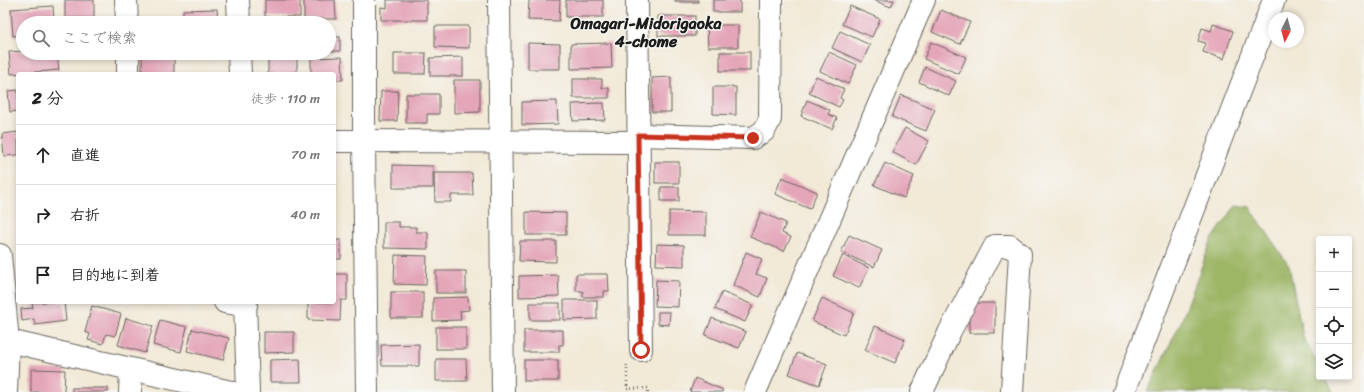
<!DOCTYPE html>
<html lang="ja">
<meta charset="utf-8">
<style>
body{margin:0;font-family:Sriracha,"Klee One",sans-serif;background:#f2f2f2;color:#222}
.controls{position:absolute;right:12px;bottom:12px;display:grid;overflow:hidden;border-radius:4px;box-shadow:0 2px 6px #0003}
.controls button{width:36px;height:36px;display:grid;place-items:center;padding:0;border:0;border-bottom:1px solid #e0e0e0;background:#fff;color:#222;font:20px sans-serif}
.compass{position:absolute;left:1268px;top:12px;width:36px;height:36px;border-radius:50%;background:#fff;box-shadow:0 2px 6px #0003;rotate:186deg}
.stop{position:absolute;width:12px;height:12px;margin:-9px;border:3px solid #c8321e;border-radius:50%;background:#fff}
.stop.end{background:#c8321e;border-color:#fff;box-shadow:0 1px 4px #0008}
.list{margin:0;padding:0;list-style:none}
h2{display:flex;justify-content:space-between;align-items:center;height:52px;margin:0;padding:0 16px;font-size:17px}
h2 small{font-size:13px;font-weight:400;color:#767676}
.list li{display:grid;grid-template-columns:26px 1fr auto;gap:12px;align-items:center;box-sizing:border-box;height:60px;padding:0 16px;border-top:1px solid #e0e0e0}
.list b{display:block;font-size:15px;white-space:nowrap}
.list em{font-size:13px;font-style:normal;color:#767676}
.icon{flex:none;width:22px;height:22px;fill:none;stroke:currentColor;stroke-width:2;stroke-linecap:round;stroke-linejoin:round}
.map{position:relative;flex:none;width:1364px;height:392px;overflow:hidden}
.search{position:absolute;background:#fff;box-shadow:0 2px 6px #0003;left:16px;top:16px;width:320px;height:44px;display:flex;align-items:center;gap:10px;box-sizing:border-box;padding:0 14px;border-radius:22px;color:#767676;font-size:15px}
.panel{position:absolute;background:#fff;box-shadow:0 2px 6px #0003;left:16px;top:72px;width:320px;height:232px;border-radius:4px}
.map>svg:first-child{display:block}
</style>
<div class="map">
<svg width="1364" height="392" viewBox="0 0 1364 392">
<rect width="100%" height="100%" fill="#f6f6f2"/>
<filter id="ink" filterUnits="userSpaceOnUse"><feTurbulence type="fractalNoise" baseFrequency=".025" numOctaves="2"/><feDisplacementMap in="SourceGraphic" scale="8" xChannelSelector="R" yChannelSelector="G"/><feConvolveMatrix kernelMatrix="1 2 1 2 8 2 1 2 1" color-interpolation-filters="sRGB"/></filter>
<filter id="wash" filterUnits="userSpaceOnUse"><feTurbulence type="fractalNoise" baseFrequency=".012" numOctaves="4" result="noise"/><feDisplacementMap in="SourceGraphic" scale="16" xChannelSelector="R" yChannelSelector="G"/><feGaussianBlur stdDeviation="0.9" result="paint"/><feColorMatrix in="noise" values="0 0 0 0 0 0 0 0 0 0 0 0 0 0 0 0 0 1.4 0 .05"/><feComposite in="paint" operator="in"/></filter>
<g filter="url(#wash)">
<rect width="100%" height="100%" fill="#f2e9d7"/>
<!-- forest -->
<path fill="#9db666" stroke="#5c6941" d="M1236 205 1250 207 1289 266 1303 337 1319 366V377H1325L1333 392H1147L1182 320 1211 241Z"/>
<g id="blocks">
<!-- building -->
<g fill="#e4a5b9">
<rect x="65" y="0" width="29" height="18"/>
<rect x="265" y="0" width="35" height="17"/>
<path d="M304 0H335L336 19H304Z"/>
<path d="M387 0H427V20H381V7L387 8Z"/>
<path d="M529 0H560L559 21 528 20Z"/>
<rect x="566" y="0" width="37" height="17"/>
<rect x="675" y="0" width="23" height="2"/>
<rect x="713" y="0" width="27" height="12"/>
<path d="M873 0H894L891 7Z"/>
<path d="M53 6 54 23H23V35L13 36 11 9Z"/>
<path d="M850 6 880 19 872 37 842 24Z"/>
<path d="M217 9 218 23H183V10Z"/>
<path d="M941 10 970 22 960 44 932 32Z"/>
<rect x="658" y="16" width="37" height="20"/>
<path d="M1213 24 1233 31 1224 59 1203 52 1206 43 1198 41 1202 28 1211 31Z"/>
<path d="M707 25H738V47H708Z"/>
<path d="M435 26H469V48L435 47Z"/>
<path d="M840 31 870 45 862 62 832 48Z"/>
<rect x="329" y="37" width="11" height="14"/>
<path d="M931 42 966 57 959 74 924 59Z"/>
<path d="M528 43 560 44V69H528Z"/>
<path d="M611 43 612 68 571 69V44Z"/>
<path d="M23 51V53H57L59 70 11 74 9 52Z"/>
<rect x="720" y="52" width="30" height="19"/>
<path d="M829 52 857 65 848 84 820 71Z"/>
<rect x="142" y="53" width="32" height="21"/>
<path d="M394 53H426L425 74H394Z"/>
<rect x="268" y="54" width="29" height="20"/>
<path d="M342 57 343 80H334V74H311V58Z"/>
<path d="M463 57V76H430V58Z"/>
<path d="M925 67 956 81 949 96 919 82Z"/>
<path d="M816 76 844 89 840 98 843 100 839 107 809 93Z"/>
<path d="M671 77V112H652V78Z"/>
<path d="M573 79H602V88H609V98H573Z"/>
<path d="M454 80H480V112L454 113Z"/>
<path d="M713 87H736V115L713 114Z"/>
<path d="M18 90V111L10 112 8 91Z"/>
<path d="M381 91H398L397 121H380Z"/>
<path d="M406 94H439V114H427V123H406Z"/>
<path d="M901 95 935 109 926 131 892 117Z"/>
<path d="M807 100 830 110 828 114 837 118 832 129 801 116Z"/>
<path d="M557 101 558 124 522 125V102Z"/>
<path d="M604 103 605 120 573 121 572 104Z"/>
<path d="M905 128 929 141 916 165 892 152Z"/>
<path d="M18 132V155L4 156 2 134Z"/>
<rect x="655" y="162" width="24" height="21"/>
<path d="M885 163 914 176 904 198 874 185Z"/>
<path d="M393 165 433 166V188H393Z"/>
<path d="M434 173H472L473 195H451V202H435Z"/>
<path d="M782 177 817 192 810 209 775 194Z"/>
<rect x="661" y="187" width="18" height="14"/>
<path d="M669 211 706 212V235H669Z"/>
<path d="M526 212 566 213V235H526Z"/>
<path d="M761 212 786 223 782 233 791 237 784 251 750 237Z"/>
<path d="M384 222H399V227H416V232H428V249L384 248Z"/>
<path d="M849 235 882 250 874 267 841 252Z"/>
<rect x="334" y="240" width="7" height="19"/>
<path d="M520 241H556V262L519 261Z"/>
<path d="M657 244 684 245V266L656 265Z"/>
<path d="M746 252 762 259 756 274 767 278 760 297 733 285Z"/>
<path d="M395 255 427 256 426 285 394 284Z"/>
<path d="M843 255 869 268 859 288 833 276Z"/>
<rect x="436" y="271" width="30" height="22"/>
<path d="M334 274H347V300H341L340 321 308 320V302H334Z"/>
<path d="M576 274H608L609 291H604V297H583V291H576Z"/>
<path d="M558 275 559 296 519 297V276Z"/>
<path d="M656 280 679 281 678 307 655 306Z"/>
<rect x="391" y="292" width="32" height="26"/>
<path d="M722 292 753 305 745 322 715 309Z"/>
<path d="M468 297 469 310 460 311 461 320 433 321V298Z"/>
<path d="M822 298 854 313 844 335 812 321Z"/>
<path d="M564 300H597V319L564 320Z"/>
<path d="M32 302H64L66 321 35 325 34 319 22 321 21 309 33 308Z"/>
<rect x="530" y="303" width="30" height="17"/>
<rect x="969" y="303" width="26" height="30"/>
<path d="M92 306 121 314 115 336 106 334 103 344 88 340 90 334 85 332Z"/>
<path d="M658 312H670L669 325 658 324Z"/>
<path d="M126 318 153 326 145 353 118 345Z"/>
<path d="M712 318 746 332 739 348 705 335Z"/>
<path d="M160 320 187 327 181 352 153 345Z"/>
<path d="M875 326 905 339 895 363 865 350Z"/>
<rect x="436" y="327" width="30" height="22"/>
<path d="M192 329 229 338 223 360 187 351Z"/>
<path d="M524 330H563V345H559V352H524Z"/>
<path d="M264 332H294V352L264 353Z"/>
<path d="M419 344V366H382L381 345Z"/>
<path d="M797 353 827 364 819 385 789 374Z"/>
<path d="M300 359 301 382H270V360Z"/>
<path d="M436 359H466L467 381H436Z"/>
<rect x="524" y="360" width="34" height="21"/>
<path d="M31 369 65 370 64 392H31Z"/>
<path d="M695 378 723 390 722 392H690Z"/>
<rect x="72" y="388" width="36" height="4"/>
</g>
</g>
</g>
<g filter="url(#ink)">
<use href="#blocks" fill-opacity="0" stroke="#67645d" stroke-width="1"/>
<g fill="none" stroke-linecap="round" stroke-linejoin="round">
<defs>
<g id="minor">
<path d="M126 0 127 23"/>
<path d="M238 0 239 23"/>
<path d="M364 0V141L367 392"/>
<path d="M499 0 503 392"/>
<path d="M637 0 641 350"/>
<path d="M128 53V74"/>
<path d="M239 53 240 74"/>
<path d="M638 135 753 138 764 131 770 119 771 0"/>
<path d="M334 141 638 142"/>
<path d="M0 255 8 341 6 392"/>
<path d="M225 302 246 305"/>
<path d="M245 302 248 392"/>
<path d="M0 339 231 392"/>
<path d="M130 392 131 370"/>
<path d="M755 392 924 0"/>
<path d="M922 392 950 331 995 246H1010L1020 254 1012 392"/>
<path d="M1124 392 1274 0"/>
</g>
</defs>
<!-- minor casing -->
<use href="#minor" stroke="#67645d" stroke-width="24"/>
<!-- path -->
<path stroke="#67645d" stroke-width="2.5" stroke-dasharray="1 3" stroke-linecap="butt" d="M627 365V389L648 388V392"/>
<!-- minor -->
<use href="#minor" stroke="#fff" stroke-width="22"/>
</g>
</g>
<g fill="none" stroke-linecap="round" stroke-linejoin="round" filter="url(#ink)">
<!-- route -->
<path stroke="#c8321e" stroke-width="5" d="M641 350 638 135 753 138"/>
</g>
<g text-anchor="middle" dominant-baseline="central" stroke-width="3" stroke-linejoin="round" paint-order="stroke">
<!-- neighbourhood labels -->
<g font-size="16" font-weight="bold" fill="#1c1c1c" stroke="#f6f6f2">
<text x="646" y="23">Omagari-Midorigaoka<tspan x="646" dy="18">4-chome</tspan></text>
</g>
</g>
</svg>
<div class="controls">
<button>+</button>
<button>−</button>
<button><svg class="icon" aria-label="locate" viewBox="0 0 24 24"><circle cx="12" cy="12" r="6"/><path d="M12 2v4M12 18v4M2 12h4M18 12h4"/></svg></button>
<button><svg class="icon" aria-label="layers" viewBox="0 0 24 24"><path d="M12 4l9 5-9 5-9-5zM3 14l9 5 9-5"/></svg></button>
</div>
<svg class="compass" viewBox="-18 -18 36 36"><path d="M0-13l5 13h-10z" fill="#e53935"/><path d="M0 13l5-13h-10z" fill="#767676"/></svg>
<div class="stop" style="left:641px;top:350px"></div>
<div class="stop end" style="left:753px;top:138px"></div>
<div class="search"><svg class="icon" aria-label="search" viewBox="0 0 24 24"><circle cx="10" cy="10" r="6"/><path d="M15 15l6 6"/></svg>ここで検索</div>
<section class="panel">
<h2>2 分<small>徒歩 · 110 m</small></h2>
<ul class="list">
<li><svg class="icon" aria-label="ahead" viewBox="0 0 24 24"><path d="M12 20V5M6 11l6-6 6 6"/></svg><div><b>直進</b></div><em>70 m</em></li>
<li><svg class="icon" aria-label="right" viewBox="0 0 24 24"><path d="M7 20v-9h11M14 6l5 5-5 5"/></svg><div><b>右折</b></div><em>40 m</em></li>
<li><svg class="icon" aria-label="arrive" viewBox="0 0 24 24"><path d="M6 21V4h12l-3 4 3 4H6"/></svg><div><b>目的地に到着</b></div></li>
</ul>
</section>
</div>
